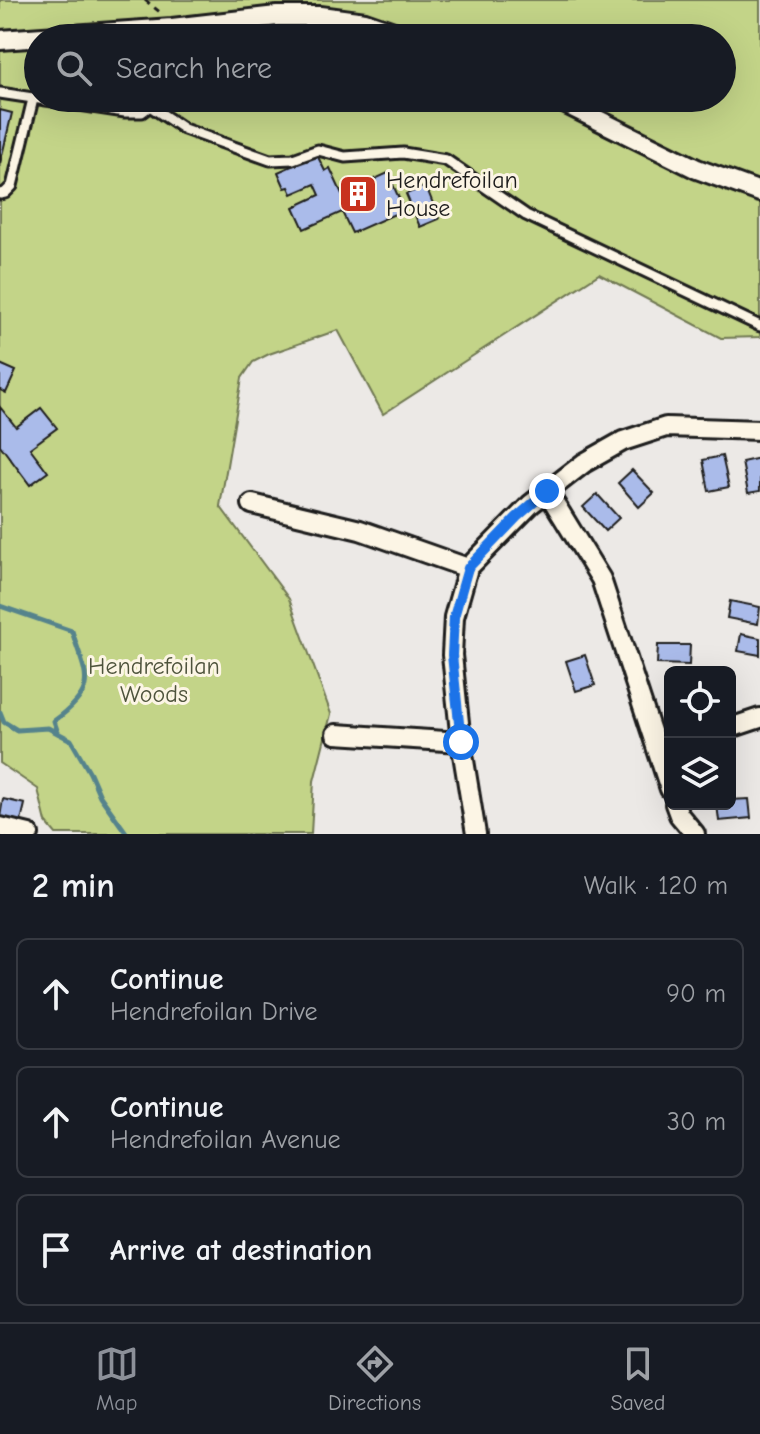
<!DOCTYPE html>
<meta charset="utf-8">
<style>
body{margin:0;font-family:"Comic Neue",sans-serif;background:#242831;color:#f1f3f6}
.controls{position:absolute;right:24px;bottom:24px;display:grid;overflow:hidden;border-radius:12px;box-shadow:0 8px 32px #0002}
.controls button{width:72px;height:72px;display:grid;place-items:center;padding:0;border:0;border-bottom:2px solid #363941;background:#171b24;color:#f1f3f6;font:40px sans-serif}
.stop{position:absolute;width:24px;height:24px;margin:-18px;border:6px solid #1a73e8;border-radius:50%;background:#fff}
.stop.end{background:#1a73e8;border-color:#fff;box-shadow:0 2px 8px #0008}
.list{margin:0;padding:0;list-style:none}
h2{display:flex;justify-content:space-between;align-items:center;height:104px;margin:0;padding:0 32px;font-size:34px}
h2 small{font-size:26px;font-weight:400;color:#9ea1a6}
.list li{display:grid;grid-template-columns:52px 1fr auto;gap:24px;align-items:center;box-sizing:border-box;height:112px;margin:0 16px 16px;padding:0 16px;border:2px solid #363941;border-radius:12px}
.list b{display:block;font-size:30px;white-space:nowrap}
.list p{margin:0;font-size:26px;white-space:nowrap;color:#9ea1a6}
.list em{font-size:26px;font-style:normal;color:#9ea1a6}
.icon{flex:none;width:44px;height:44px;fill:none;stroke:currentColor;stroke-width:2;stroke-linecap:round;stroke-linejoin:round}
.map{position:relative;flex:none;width:760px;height:834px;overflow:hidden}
.search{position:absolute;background:#171b24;box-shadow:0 8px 32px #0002;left:24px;right:24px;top:24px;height:88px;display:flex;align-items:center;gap:20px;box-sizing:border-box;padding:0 28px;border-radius:44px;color:#9ea1a6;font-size:30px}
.sheet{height:488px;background:#171b24}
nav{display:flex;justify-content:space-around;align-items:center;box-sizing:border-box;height:112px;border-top:2px solid #363941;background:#171b24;font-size:22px;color:#9ea1a6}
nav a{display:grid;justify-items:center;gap:4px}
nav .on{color:#8c9099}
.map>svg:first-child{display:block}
</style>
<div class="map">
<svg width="760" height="834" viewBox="0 0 760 834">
<rect width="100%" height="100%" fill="#ece9e6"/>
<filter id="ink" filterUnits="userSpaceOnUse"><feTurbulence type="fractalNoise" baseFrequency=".0125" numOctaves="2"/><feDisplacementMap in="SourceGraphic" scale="16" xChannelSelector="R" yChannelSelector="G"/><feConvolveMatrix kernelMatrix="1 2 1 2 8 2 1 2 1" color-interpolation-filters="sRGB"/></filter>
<g filter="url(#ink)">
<!-- green -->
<path fill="#c3d488" stroke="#707852" stroke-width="2" fill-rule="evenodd" d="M0 0H760V337L721 338 599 274 383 414 338 330 269 354 253 362 242 378 220 506 289 599 331 714 314 781 311 834H56L46 822 38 789 0 763ZM38 38H722V98H38Z"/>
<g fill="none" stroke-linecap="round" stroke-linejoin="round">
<!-- stream -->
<g stroke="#54838c" stroke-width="5">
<path d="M0 606 72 631C86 677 100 688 54 721L58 733"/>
<path d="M0 712 4 722 17 730 48 728 71 740 90 773 100 796 127 834"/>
</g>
</g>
<!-- building -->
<g fill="#aabbea" stroke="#1c1c1c" stroke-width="2">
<path d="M0 110 12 113 0 164Z"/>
<path d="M317 155 325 171 330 168 342 194 388 173 404 210 352 233 342 212 304 229 294 207 320 195 315 184 292 194 289 187 285 188 278 172Z"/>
<path d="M426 186 439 219 420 227 406 194Z"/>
<path d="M0 364 16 371 6 393 0 390Z"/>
<path d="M0 407 16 427 41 408 57 428 30 448 48 472 30 485 0 445Z"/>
<path d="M722 456 729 487 709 491 703 460Z"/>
<path d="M760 458V491L748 493 742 462Z"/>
<path d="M632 470 654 493 639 507 618 483Z"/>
<path d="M597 494 619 518 605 531 583 507Z"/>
<path d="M730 601 760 607 758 624 727 618Z"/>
<path d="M741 634 760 638V655L738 651Z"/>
<path d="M658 645H690L689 665 657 664Z"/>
<path d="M585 655 595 685 576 691 566 661Z"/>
<path d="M3 799 25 804 21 821 0 817Z"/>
<path d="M749 799 751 818 719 821 717 804H730V800Z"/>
</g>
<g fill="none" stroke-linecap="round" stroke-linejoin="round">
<defs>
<g id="lane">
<path d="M0 93 125 112H142L150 106"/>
<path d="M126 98 150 106 184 129 270 160 293 159 318 150 345 157 403 153 446 160 526 215 760 326"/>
<path d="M0 194 5 193 12 186 33 99"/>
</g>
<g id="street">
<path d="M0 40 172 28 277 16H320L365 22 411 38"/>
<path d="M554 98 697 169 760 192"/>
<path d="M547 491 601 579 670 789"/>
<path d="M252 504 360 530 468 568"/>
<path d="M730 728 760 718"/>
<path d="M336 734 461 742"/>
<path d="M675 804 679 815 695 834"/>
<path d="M0 827 29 834"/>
<path d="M476 834 461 742 452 655 454 617 468 568 531 504 584 463 623 441 666 427 760 430"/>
</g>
</defs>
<!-- lane casing -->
<use href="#lane" stroke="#1c1c1c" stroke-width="15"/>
<!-- street casing -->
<use href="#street" stroke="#1c1c1c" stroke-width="24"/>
<!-- path -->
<path stroke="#1c1c1c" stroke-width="3" stroke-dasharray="6 6" stroke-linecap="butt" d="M145 0 161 13"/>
<!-- lane -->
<use href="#lane" stroke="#fcf5e5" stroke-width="9"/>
<!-- street -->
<use href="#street" stroke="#fcf5e5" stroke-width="18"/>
</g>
</g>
<g fill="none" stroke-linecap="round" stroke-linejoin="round" filter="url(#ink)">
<!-- route -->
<path stroke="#1a73e8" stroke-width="10" d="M461 742 452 655 454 617 468 568 517 517 547 491"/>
</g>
<!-- icons -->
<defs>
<symbol id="building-square" viewBox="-11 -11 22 22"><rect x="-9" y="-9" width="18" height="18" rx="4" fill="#c8321e" stroke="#fcf5e5"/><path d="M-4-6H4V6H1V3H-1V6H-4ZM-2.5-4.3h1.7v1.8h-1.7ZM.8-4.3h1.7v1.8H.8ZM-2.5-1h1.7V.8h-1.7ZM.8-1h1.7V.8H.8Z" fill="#fff"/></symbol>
</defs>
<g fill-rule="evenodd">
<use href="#building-square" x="336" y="172" width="44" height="44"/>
</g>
<g text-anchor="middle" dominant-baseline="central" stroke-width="6" stroke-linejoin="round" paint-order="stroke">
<!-- poi labels -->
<g font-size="24" fill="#1c1c1c" stroke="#fcf5e5" text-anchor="start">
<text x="386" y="180">Hendrefoilan<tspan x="386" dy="28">House</tspan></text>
</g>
<!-- park labels -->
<g font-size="24" fill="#4e533c" stroke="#fcf5e5">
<text x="154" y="666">Hendrefoilan<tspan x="154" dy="28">Woods</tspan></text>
</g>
</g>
</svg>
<div class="controls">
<button><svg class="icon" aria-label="locate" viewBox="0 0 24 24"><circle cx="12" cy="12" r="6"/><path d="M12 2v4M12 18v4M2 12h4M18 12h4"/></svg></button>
<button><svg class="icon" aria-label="layers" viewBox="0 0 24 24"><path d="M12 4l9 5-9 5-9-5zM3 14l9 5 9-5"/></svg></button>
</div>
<div class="stop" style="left:461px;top:742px"></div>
<div class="stop end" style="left:547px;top:491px"></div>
<div class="search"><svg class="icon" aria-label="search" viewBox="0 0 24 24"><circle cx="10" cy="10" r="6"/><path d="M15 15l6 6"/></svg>Search here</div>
</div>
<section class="sheet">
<h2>2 min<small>Walk · 120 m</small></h2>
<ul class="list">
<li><svg class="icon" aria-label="ahead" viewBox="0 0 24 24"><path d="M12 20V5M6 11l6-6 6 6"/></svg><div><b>Continue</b><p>Hendrefoilan Drive</p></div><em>90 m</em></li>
<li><svg class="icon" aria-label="ahead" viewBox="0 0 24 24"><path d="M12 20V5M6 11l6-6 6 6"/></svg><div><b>Continue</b><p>Hendrefoilan Avenue</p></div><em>30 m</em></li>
<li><svg class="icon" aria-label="arrive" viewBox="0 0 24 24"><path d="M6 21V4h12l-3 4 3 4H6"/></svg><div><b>Arrive at destination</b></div></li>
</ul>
</section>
<nav>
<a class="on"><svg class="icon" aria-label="map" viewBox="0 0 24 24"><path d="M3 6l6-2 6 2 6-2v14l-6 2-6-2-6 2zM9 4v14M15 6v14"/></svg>Map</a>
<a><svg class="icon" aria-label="directions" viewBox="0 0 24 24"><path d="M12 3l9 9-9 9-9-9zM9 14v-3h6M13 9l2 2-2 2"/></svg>Directions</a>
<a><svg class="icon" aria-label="saved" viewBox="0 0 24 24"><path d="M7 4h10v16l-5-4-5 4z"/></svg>Saved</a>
</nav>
